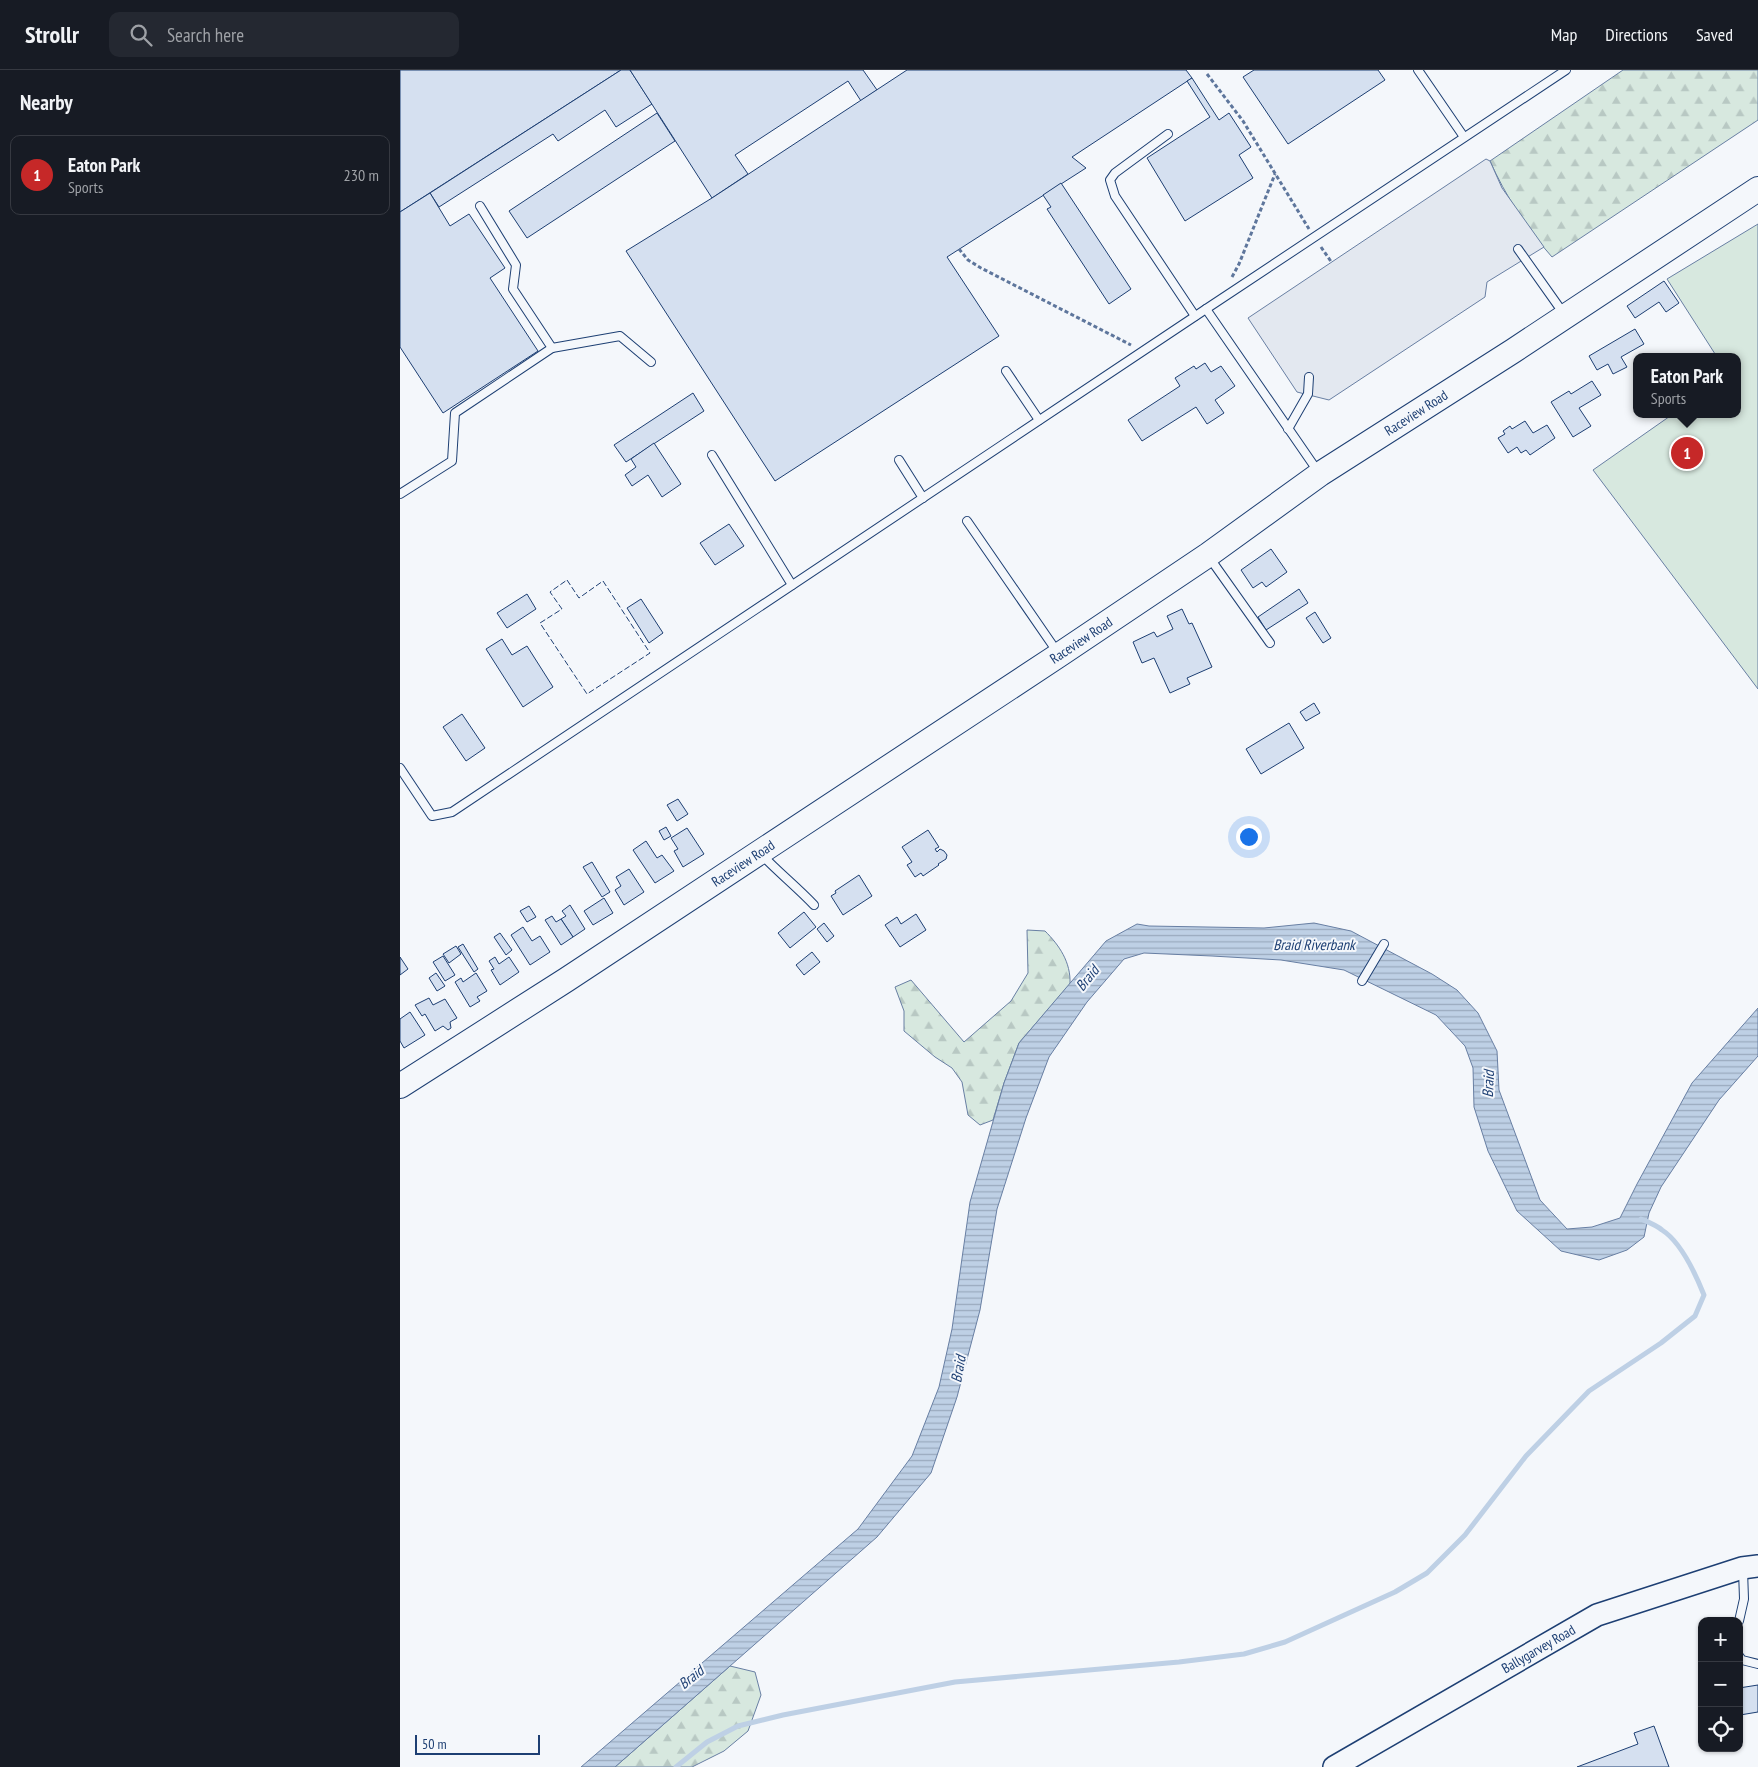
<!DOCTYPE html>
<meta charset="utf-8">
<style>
body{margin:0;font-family:"PT Sans Narrow",sans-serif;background:#242831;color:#f1f3f6}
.controls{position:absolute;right:15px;bottom:15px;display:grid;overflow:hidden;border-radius:10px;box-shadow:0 1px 4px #0004}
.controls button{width:45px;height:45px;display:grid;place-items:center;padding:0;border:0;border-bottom:1px solid #363941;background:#171b24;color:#f1f3f6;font:25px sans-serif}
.scale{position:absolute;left:15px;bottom:12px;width:125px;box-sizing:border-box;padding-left:5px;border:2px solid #1d3f73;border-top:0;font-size:14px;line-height:18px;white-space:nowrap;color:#1d3f73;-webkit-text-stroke:4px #f4f7fb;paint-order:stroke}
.you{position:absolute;left:848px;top:766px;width:18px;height:18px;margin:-12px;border:4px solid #fff;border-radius:50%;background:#1a73e8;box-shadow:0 0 0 8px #1a73e833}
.badge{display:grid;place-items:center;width:32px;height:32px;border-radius:50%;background:#c62828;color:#fff;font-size:16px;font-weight:700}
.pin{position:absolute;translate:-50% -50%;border:2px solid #fff;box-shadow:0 1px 5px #0006}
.popup{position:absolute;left:1233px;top:283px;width:108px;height:65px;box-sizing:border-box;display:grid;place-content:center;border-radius:10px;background:#171b24;filter:drop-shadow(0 1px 4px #0005);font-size:16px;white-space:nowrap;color:#9ea1a6}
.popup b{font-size:19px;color:#f1f3f6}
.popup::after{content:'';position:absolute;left:50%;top:100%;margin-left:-10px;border:10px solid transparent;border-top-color:#171b24}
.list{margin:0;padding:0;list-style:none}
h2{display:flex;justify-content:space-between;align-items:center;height:65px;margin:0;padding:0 20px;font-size:21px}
h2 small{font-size:16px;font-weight:400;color:#9ea1a6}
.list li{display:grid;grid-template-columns:32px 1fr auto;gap:15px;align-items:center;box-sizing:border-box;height:80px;margin:0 10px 10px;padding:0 10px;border:1px solid #363941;border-radius:10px}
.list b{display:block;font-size:19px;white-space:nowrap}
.list p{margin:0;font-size:16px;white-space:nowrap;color:#9ea1a6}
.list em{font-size:16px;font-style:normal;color:#9ea1a6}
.icon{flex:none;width:28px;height:28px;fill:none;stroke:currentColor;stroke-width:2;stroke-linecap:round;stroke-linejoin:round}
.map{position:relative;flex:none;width:1358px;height:1697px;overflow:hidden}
header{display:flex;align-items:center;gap:30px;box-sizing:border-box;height:70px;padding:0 25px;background:#171b24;border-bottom:1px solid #363941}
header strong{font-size:24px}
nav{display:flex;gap:28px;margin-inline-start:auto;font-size:18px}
.search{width:350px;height:45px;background:#242831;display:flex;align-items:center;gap:12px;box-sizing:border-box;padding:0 18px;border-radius:10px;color:#9ea1a6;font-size:19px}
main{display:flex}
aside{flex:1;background:#171b24}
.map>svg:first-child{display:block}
</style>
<header>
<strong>Strollr</strong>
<div class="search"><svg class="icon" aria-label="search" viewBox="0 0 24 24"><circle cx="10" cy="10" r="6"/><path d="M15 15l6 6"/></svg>Search here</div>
<nav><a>Map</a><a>Directions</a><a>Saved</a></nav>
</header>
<main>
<aside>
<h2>Nearby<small></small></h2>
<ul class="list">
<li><span class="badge">1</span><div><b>Eaton Park</b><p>Sports</p></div><em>230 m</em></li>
</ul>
</aside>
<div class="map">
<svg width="1358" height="1697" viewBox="0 0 1358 1697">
<defs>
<pattern id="forest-firs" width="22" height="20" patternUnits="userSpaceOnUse" patternTransform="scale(1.25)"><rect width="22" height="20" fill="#d7e8df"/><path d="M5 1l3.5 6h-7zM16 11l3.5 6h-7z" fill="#b8c8c3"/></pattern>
<pattern id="water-rules" width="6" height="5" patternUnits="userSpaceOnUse" patternTransform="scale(1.25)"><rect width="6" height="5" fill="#bed0e5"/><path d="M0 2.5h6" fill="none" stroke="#9aaabe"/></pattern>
</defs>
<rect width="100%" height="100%" fill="#f4f7fb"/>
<!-- green -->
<path fill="#d7e8df" stroke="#687fa3" d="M1358 154V619L1193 400 1273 344H1337V287H1317L1267 209Z"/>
<!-- forest -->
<g fill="url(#forest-firs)" stroke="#687fa3">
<path d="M1223 0H1358V50L1152 187C1127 159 1105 125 1090 91Z"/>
<path d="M627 860 645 861C659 875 671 892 670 914L619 973 604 1013 593 1050 580 1055 568 1045 562 1012 552 998 535 987 504 961V941L495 917 511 910 564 972 611 931 628 903Z"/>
<path d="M330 1596 355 1602 361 1625 348 1661 324 1681 292 1697H215Z"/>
</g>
<!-- parking -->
<path fill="#e3e8f0" stroke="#687fa3" d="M1086 89 1090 91 1102 118 1144 177 1087 212 1085 227 929 330 897 322 848 248Z"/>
<!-- water -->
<path fill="url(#water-rules)" stroke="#687fa3" d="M914 853 951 861 1032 904 1057 920 1078 943 1097 981 1099 1020 1140 1130 1167 1159 1192 1157 1220 1148 1237 1114 1292 1013 1358 938V986L1319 1030 1261 1117 1249 1143 1244 1167 1227 1180 1199 1190 1161 1181 1117 1141 1088 1081 1074 1037 1073 998 1065 976 1036 945 944 900 881 890 812 886 744 883 724 889 687 932 649 987 626 1048 597 1139 580 1240 557 1327 531 1403 477 1467 215 1697H181L458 1459 512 1386 539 1317 552 1259 570 1132 604 1013 619 973 706 871 737 854 749 856 864 858Z"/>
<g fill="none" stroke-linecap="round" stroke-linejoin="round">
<!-- stream -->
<path stroke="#bed0e5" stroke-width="5" d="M276 1697 307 1672 338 1656 383 1645 555 1612 779 1592 844 1584 885 1572 995 1522 1027 1503 1065 1465 1126 1386 1189 1321 1261 1273 1295 1246 1304 1225C1296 1205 1281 1172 1262 1160 1256 1155 1248 1152 1241 1149"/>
</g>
<!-- building -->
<g fill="#d5e0f0" stroke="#1d3f73">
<path d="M0 0H221L0 142Z"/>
<path d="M221 0H230L252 34 216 57 205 40 158 71 153 64 39 137 30 123Z"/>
<path d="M230 0H463L477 20 461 31 448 11 335 85 348 104 312 128Z"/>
<path d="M507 0H786L792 8 672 87 686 98 547 187 599 266 375 411 226 181 312 128Z"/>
<path d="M854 0H978L985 10 888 74 843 7Z"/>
<path d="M792 8 819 50 829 43 851 77 839 85 853 108 785 151 747 88 810 47 787 11Z"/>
<path d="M257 43 275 71 127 168 109 141Z"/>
<path d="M661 113 731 219 709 234 647 139 651 137 643 125Z"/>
<path d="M30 123 50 156 69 144 105 198 90 208 138 281 43 343 0 277V142Z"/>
<path d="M1264 211 1279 233 1266 242 1259 232 1235 248 1227 236Z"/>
<path d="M1235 259 1244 274 1221 287 1227 297 1213 304 1208 294 1197 300 1189 286Z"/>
<path d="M805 293 811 302 821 296 835 316 815 330 824 343 807 354 796 337 742 371 728 350 780 316 775 308 794 296 796 299Z"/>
<path d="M1192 311 1201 325 1179 338 1191 356 1173 367 1151 332 1169 321 1171 324Z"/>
<path d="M293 323 304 341 226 392 214 375Z"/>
<path d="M1125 351 1133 363 1147 355 1155 368 1130 385 1126 380 1121 383 1117 377 1108 383 1098 368 1105 364 1103 361 1110 356 1112 359Z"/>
<path d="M254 373 281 414 262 427 248 405 232 416 225 405 236 397 231 389Z"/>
<path d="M329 454 344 476 315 495 300 473Z"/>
<path d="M871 479 887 502 866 517 862 512 853 518 841 500Z"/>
<path d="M899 519 908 533 866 560 858 547Z"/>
<path d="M127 524 136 539 107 558 97 543Z"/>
<path d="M241 529 263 563 249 573 227 538Z"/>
<path d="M782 539 789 554 792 553 812 597 787 608 790 614 770 623 754 588 742 593 733 572 754 562 757 567 773 559 767 546Z"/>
<path d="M915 542 931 568 923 573 906 548Z"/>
<path d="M102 569 112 585 127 576 153 617 123 637 86 579Z"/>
<path d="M914 633 920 643 906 651 900 642Z"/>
<path d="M62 644 85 678 66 691 43 657Z"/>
<path d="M889 653 904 678 861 704 846 679Z"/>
<path d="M278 729 288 744 277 751 267 735Z"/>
<path d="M266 757 271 766 264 770 259 761Z"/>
<path d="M287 758 304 784 283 797 274 781 278 779 271 768Z"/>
<path d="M528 760 539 777 535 779 537 782 540 779 544 781 547 785 546 789 538 794 539 795 523 806 521 803 515 807 507 795 512 792 502 777Z"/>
<path d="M246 771 257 788 262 785 274 801 255 813 233 780Z"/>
<path d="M192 792 210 822 202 827 183 797Z"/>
<path d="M229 799 244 822 224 835 215 820 221 816 216 807Z"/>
<path d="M459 805 472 826 443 845 431 826 436 823 435 821Z"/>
<path d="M204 828 213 843 193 855 184 841Z"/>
<path d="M170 835 185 859 173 867 161 849 166 846 162 841Z"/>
<path d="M129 836 136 847 127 852 120 841Z"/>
<path d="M404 842 416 857 390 878 378 863Z"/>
<path d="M516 844 526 860 500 877 485 855 497 847 501 854Z"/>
<path d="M152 846 156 852 161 849 173 867 161 875 145 850Z"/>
<path d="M424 853 434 866 427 872 417 859Z"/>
<path d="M123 857 132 871 140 866 150 882 130 895 111 865Z"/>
<path d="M100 863 112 880 106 885 94 867Z"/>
<path d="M63 874 78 899 74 902 58 877Z"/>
<path d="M56 876 61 884 49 893 43 884Z"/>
<path d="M412 882 420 892 404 905 396 895Z"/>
<path d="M43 886 55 905 45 911 33 892Z"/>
<path d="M0 887 8 899 0 905Z"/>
<path d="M95 887 99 894 109 887 119 902 100 915 91 900 94 899 89 891Z"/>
<path d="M36 903 45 916 37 921 29 908Z"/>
<path d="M76 903 87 921 77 927 80 931 70 937 55 912 61 908 63 912Z"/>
<path d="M29 928 33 935 45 929 57 948 50 952 51 958 48 960 43 956 35 961 25 944 22 946 15 935Z"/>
<path d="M10 942 25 965 4 978 0 971V949Z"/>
<path d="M1358 1615V1642L1340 1645 1339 1618Z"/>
<path d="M1254 1656 1269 1697H1177L1238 1674 1234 1663Z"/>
</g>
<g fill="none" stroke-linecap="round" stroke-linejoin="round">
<defs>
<g id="lane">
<path d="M1018 0 1064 67"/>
<path d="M768 64 715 103 710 110 715 126 795 246"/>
<path d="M1118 179 1164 244"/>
<path d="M806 239 1166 0"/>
<path d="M152 278 220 266 251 292"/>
<path d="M606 301 639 350"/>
<path d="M888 359 908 324 909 307"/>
<path d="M312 385 392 515"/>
<path d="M499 390 523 428"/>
<path d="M0 424 52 391 55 343 152 278 113 219 116 195 80 136"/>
<path d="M567 451 658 583"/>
<path d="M809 487 870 573"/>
<path d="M0 698 32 746 52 742 806 239 919 403"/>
<path d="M361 784C378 802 397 817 414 835"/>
<path d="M962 911 984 874"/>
<path d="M1339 1551 1344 1529 1343 1500"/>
<path d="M1339 1586 1342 1590 1358 1594"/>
</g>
<g id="secondary">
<path id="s1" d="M934 1697 1197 1545 1342 1498 1358 1496"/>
</g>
<g id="primary">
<path id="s2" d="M0 1016 166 910 659 585 808 485 920 404 1113 281 1358 119"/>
</g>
</defs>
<!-- lane casing -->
<use href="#lane" stroke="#1d3f73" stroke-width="10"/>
<!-- secondary casing -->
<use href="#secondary" stroke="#1d3f73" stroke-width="24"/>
<!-- primary casing -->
<use href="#primary" stroke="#1d3f73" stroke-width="26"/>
<!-- path -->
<g stroke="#5e769c" stroke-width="3" stroke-dasharray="4 2.5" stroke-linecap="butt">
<path d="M807 4 843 51 909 159"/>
<path d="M921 177 932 193"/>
<path d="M559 179 568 190 581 198 731 275"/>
<path d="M832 207 839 194 875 104"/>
</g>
<!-- lane -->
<use href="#lane" stroke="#f4f7fb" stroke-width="8"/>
<!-- secondary -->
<use href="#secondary" stroke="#f4f7fb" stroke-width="21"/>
<!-- primary -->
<use href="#primary" stroke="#f4f7fb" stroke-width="24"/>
<!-- fence -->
<path stroke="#1d3f73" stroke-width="1" stroke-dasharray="6 2.5" stroke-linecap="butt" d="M167 510 179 528 203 511 250 583 187 624 140 553 162 539 150 522Z"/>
</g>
<g text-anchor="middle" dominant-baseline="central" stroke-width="4" stroke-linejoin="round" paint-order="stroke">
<!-- street labels -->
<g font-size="14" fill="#1d3f73" stroke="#f4f7fb">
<text stroke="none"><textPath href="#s2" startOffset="1219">Raceview Road</textPath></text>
<text stroke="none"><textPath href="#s2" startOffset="814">Raceview Road</textPath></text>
<text stroke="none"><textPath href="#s2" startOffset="409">Raceview Road</textPath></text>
<text stroke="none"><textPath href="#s1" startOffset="236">Ballygarvey Road</textPath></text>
</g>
<!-- water labels -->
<g font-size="15" font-style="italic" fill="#1d3f73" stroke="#f4f7fb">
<text x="914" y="874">Braid Riverbank</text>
<text transform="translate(687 908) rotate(-51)">Braid</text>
<text transform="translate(1088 1014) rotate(-87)">Braid</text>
<text transform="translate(558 1299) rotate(-80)">Braid</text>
<text transform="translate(291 1607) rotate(-38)">Braid</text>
</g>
</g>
</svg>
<div class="controls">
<button>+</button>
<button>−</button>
<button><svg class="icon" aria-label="locate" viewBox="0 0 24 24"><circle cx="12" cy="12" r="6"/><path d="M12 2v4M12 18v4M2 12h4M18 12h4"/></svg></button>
</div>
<div class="scale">50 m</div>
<div class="you"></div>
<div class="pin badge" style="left:1287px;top:383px">1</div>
<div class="popup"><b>Eaton Park</b>Sports</div>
</div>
</main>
